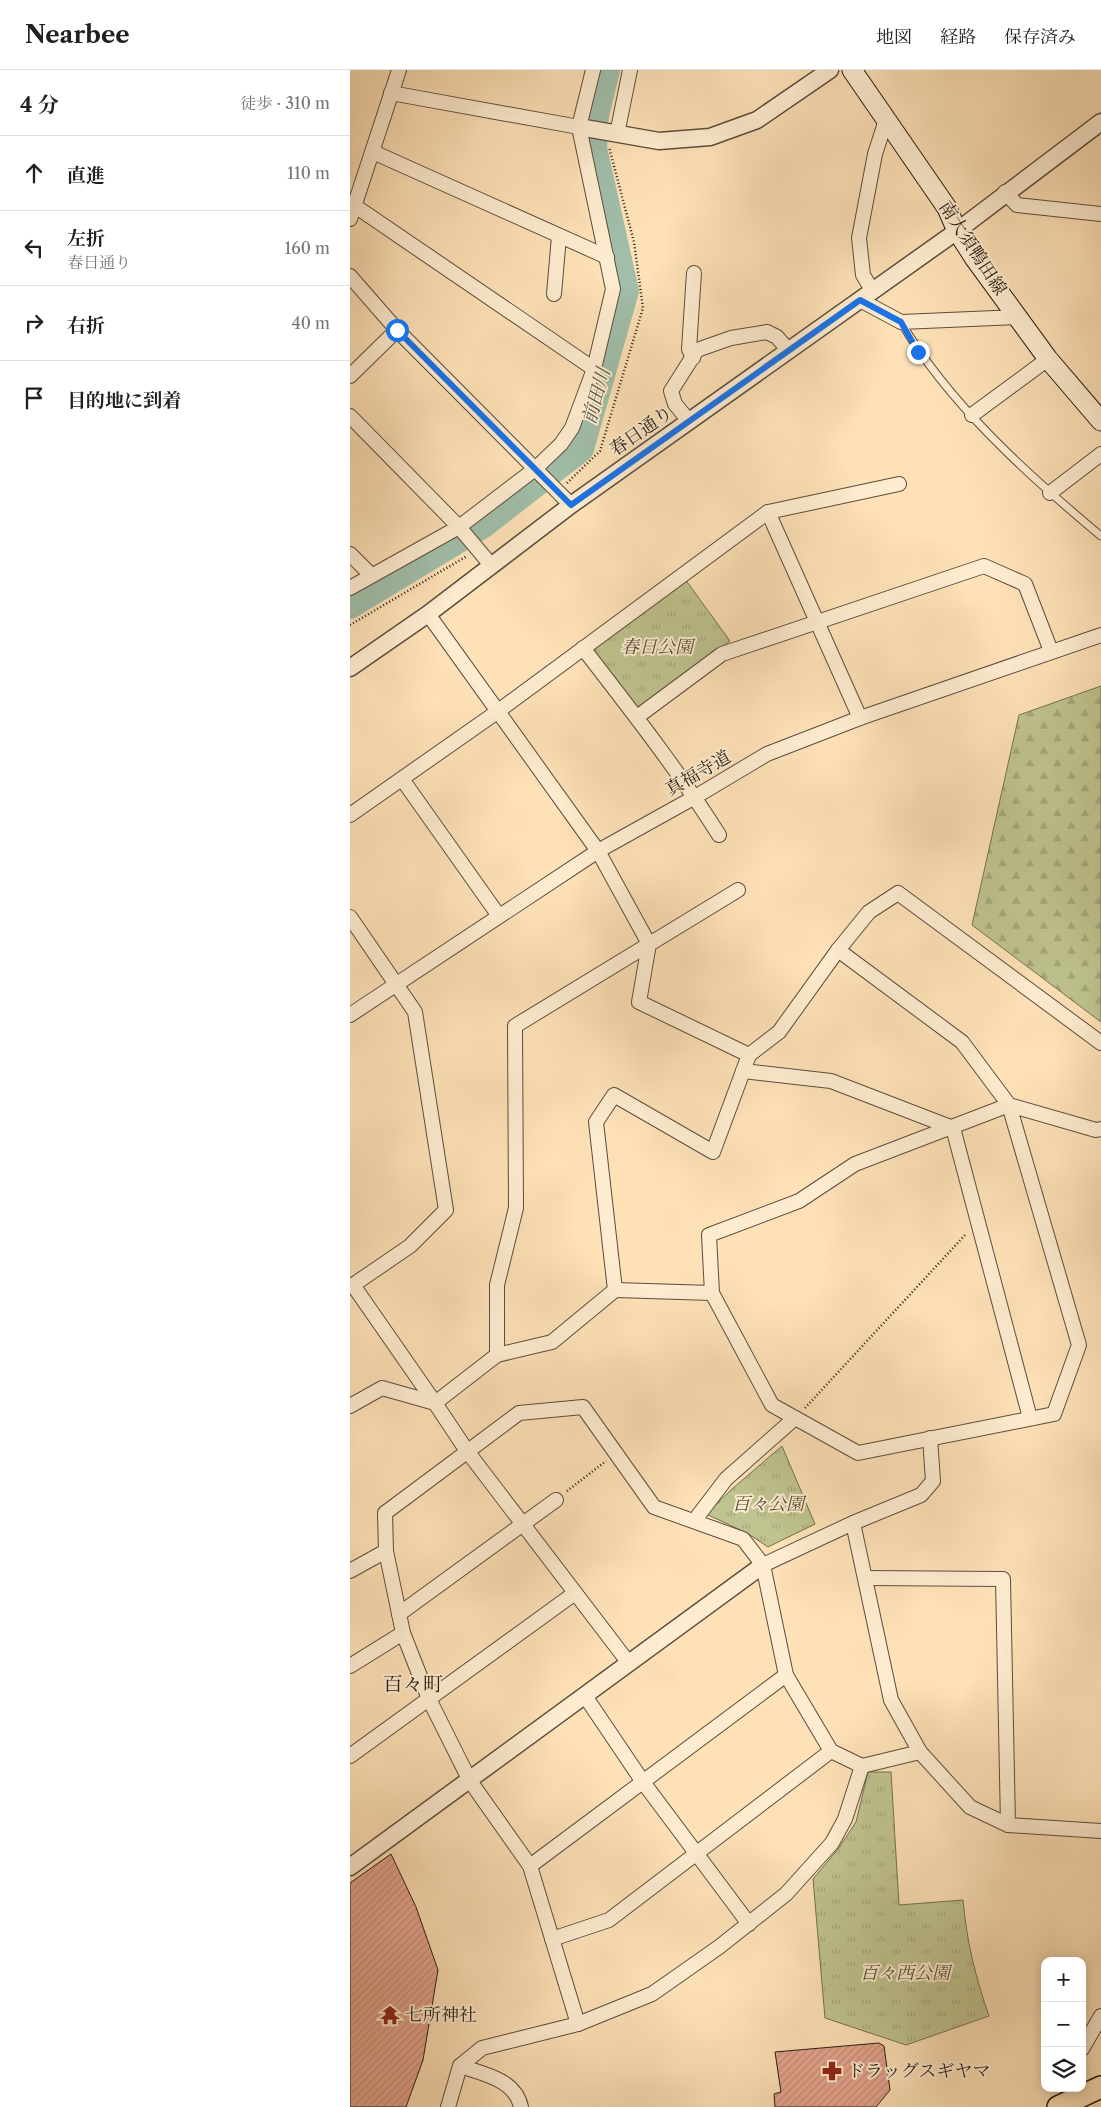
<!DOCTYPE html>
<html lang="ja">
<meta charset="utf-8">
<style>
body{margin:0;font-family:"Libre Caslon Text","Noto Serif JP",serif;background:#f2f2f2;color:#202124}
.controls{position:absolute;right:15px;bottom:15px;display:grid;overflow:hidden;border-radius:10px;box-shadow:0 2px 12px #0003}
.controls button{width:45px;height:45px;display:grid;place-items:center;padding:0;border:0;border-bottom:1px solid #e0e0e0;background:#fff;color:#202124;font:25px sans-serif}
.stop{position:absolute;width:15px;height:15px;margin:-11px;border:4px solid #1a73e8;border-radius:50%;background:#fff}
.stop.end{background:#1a73e8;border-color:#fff;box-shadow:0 1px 5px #0008}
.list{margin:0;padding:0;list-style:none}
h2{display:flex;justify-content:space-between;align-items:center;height:65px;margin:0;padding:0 20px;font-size:21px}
h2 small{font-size:16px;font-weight:400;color:#757577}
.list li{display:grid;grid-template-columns:32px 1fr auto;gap:15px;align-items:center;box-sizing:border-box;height:75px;padding:0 20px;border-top:1px solid #e0e0e0}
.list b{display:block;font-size:19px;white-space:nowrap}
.list p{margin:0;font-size:16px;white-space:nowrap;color:#757577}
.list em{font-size:16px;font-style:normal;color:#757577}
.icon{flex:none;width:28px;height:28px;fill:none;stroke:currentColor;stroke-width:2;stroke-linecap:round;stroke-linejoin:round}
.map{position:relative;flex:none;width:751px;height:2037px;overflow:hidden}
header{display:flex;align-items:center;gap:30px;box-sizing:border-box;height:70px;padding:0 25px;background:#fff;border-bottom:1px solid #e0e0e0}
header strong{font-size:24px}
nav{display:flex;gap:28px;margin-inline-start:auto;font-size:18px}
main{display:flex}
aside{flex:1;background:#fff}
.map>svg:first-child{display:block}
</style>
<header>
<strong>Nearbee</strong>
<nav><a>地図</a><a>経路</a><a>保存済み</a></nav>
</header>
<main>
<aside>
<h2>4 分<small>徒歩 · 310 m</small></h2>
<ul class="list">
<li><svg class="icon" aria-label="ahead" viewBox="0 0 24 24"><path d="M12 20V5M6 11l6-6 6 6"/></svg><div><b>直進</b></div><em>110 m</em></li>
<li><svg class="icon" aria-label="left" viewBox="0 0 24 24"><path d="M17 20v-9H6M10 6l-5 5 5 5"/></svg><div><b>左折</b><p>春日通り</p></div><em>160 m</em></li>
<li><svg class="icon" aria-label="right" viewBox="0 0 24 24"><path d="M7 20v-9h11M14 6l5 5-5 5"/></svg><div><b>右折</b></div><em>40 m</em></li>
<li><svg class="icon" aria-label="arrive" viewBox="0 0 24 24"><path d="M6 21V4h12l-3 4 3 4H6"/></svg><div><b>目的地に到着</b></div></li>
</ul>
</aside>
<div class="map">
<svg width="751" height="2037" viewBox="0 0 751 2037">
<defs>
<pattern id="forest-firs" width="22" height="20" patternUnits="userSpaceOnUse" patternTransform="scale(1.25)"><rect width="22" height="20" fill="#bfc38f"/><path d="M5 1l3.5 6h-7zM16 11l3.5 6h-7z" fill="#a4a77a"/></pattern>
<pattern id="park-tufts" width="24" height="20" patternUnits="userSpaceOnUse" patternTransform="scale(1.25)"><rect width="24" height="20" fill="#bfc38f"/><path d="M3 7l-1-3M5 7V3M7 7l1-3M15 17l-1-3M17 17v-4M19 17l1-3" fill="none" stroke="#a4a77a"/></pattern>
<pattern id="building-hatch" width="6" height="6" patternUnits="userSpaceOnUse" patternTransform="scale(1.25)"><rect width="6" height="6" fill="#e6a58f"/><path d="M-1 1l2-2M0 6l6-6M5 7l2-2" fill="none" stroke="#c58d7a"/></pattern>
</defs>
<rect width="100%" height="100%" fill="#fee1b7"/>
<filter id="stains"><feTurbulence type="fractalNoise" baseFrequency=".004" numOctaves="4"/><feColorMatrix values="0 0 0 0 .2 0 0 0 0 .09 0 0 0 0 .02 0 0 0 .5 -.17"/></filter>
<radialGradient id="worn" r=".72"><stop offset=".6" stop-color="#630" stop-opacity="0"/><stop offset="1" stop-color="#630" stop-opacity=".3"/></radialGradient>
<!-- forest -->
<path fill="url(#forest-firs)" stroke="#727051" d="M751 616V952L622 855 669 645Z"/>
<!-- park -->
<g fill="url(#park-tufts)" stroke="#727051">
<path d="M335 509 380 571 289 639 241 578Z"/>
<path d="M432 1376 465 1454 418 1477 397 1463 356 1444 382 1419Z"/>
<path d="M518 1702H541L549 1835 613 1830C617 1873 625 1905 639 1946L556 1975 475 1948 463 1809 489 1778 506 1752Z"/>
</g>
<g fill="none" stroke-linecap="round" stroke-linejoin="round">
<!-- river -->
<path stroke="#a0beaa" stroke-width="26" d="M0 536 132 456 231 379 276 221 244 78 246 45 257 0"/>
</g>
<!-- building -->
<g fill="url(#building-hatch)" stroke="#251c13">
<path d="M41 1784 66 1837 88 1900 73 1990 56 2037H0V1813Z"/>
<path d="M529 1973 534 1976 540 2020 526 2037H425L424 2024 431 2022 425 1982Z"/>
</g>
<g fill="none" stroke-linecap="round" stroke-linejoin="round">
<defs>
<path id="service" d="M551 252C598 333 679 406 751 466"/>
<g id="minor">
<path d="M41 23 229 57"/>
<path d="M267 64 280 0"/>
<path d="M23 82 257 187"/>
<path d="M655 122 667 135 751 144"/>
<path d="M5 136 244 299"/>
<path d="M0 149 49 0"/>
<path d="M0 206 47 260 221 435"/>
<path d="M522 220 513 205 509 168 525 84 536 50"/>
<path d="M204 224 209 166"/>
<path d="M510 230 551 252 669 247"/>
<path d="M343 288 339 279 344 203"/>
<path d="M0 306 47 260"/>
<path d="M622 345 698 289"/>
<path d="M0 346 109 457 141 495"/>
<path d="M339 351 325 334 321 321 347 280 381 268 417 262 427 267 439 281"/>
<path d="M700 423 751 384"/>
<path d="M418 442 510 648"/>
<path d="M0 484 21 505"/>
<path d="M0 518 109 457 185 399 211 374 222 358 244 299 263 219 229 57 243 0"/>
<path d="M78 544 248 781 299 874 289 932 399 985 429 962 488 880 519 842 548 823 751 973"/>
<path d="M233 578C280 639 328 700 369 765"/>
<path d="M287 647 372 584 634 496 675 514 701 581"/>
<path d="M52 709 149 846"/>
<path d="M0 745 147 642 418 442 549 414"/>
<path d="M0 847 65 942 96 1140 60 1176 3 1215 85 1333 117 1381 278 1592"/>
<path d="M488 880 612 972 659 1035 729 1275 704 1344 508 1383 422 1335 362 1223 359 1165 449 1131 505 1094 659 1035 746 1060 751 1059"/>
<path d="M0 945 248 781 345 727 417 684 510 648 751 565"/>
<path d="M393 1001 481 1011 603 1058 680 1348"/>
<path d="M265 1220 362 1223"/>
<path d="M147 1285V1215L166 1138 165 956 388 820"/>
<path d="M85 1333 147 1285 202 1272 265 1220 246 1052 264 1025 363 1082 399 985"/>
<path d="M0 1336 32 1318 85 1333"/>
<path d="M344 1451 376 1409 445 1348"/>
<path d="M503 1453 541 1630 570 1682 620 1737 658 1755 751 1761"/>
<path d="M413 1495 503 1453 571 1425 583 1411 580 1368"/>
<path d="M0 1501 36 1481"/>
<path d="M515 1508 653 1509 658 1755"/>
<path d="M49 1544 206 1430"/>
<path d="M0 1596 53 1563"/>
<path d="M235 1626 293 1712 399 1854"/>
<path d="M0 1686 225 1523"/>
<path d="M180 1796 436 1605"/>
<path d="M202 1869 259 1850 481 1681"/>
<path d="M228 1954 180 1796 120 1711 79 1629 53 1563 36 1481 35 1443 169 1343 233 1337 304 1437 393 1469 413 1495 436 1605 481 1681 512 1696 570 1682"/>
<path d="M732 1979 751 1946"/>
<path d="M110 1996C133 2004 165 2009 171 2037"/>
<path d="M98 2037 110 1996 132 1978 228 1954 302 1924 369 1877 436 1824 482 1773 495 1749 512 1696"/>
</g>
<g id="tertiary">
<path d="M229 57 309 71 360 67 407 50 480 0"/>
<path d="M0 598 78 544 221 435 607 161 751 52"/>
<path d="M0 1797 413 1495"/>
</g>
<path id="secondary" d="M502 0 597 138 607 161 625 189 698 289 751 351"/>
<path id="primary" d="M708 2037 751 2017"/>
</defs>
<!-- service casing -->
<use href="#service" stroke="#5b4d3c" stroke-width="9"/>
<!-- minor casing -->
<use href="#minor" stroke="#5b4d3c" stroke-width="16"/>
<!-- tertiary casing -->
<use href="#tertiary" stroke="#5b4d3c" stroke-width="19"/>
<!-- secondary casing -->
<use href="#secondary" stroke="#251c13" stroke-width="21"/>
<!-- primary casing -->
<use href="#primary" stroke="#251c13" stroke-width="24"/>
<!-- path -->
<g stroke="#251c13" stroke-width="2.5" stroke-dasharray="1 2.5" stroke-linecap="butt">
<path d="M217 413 250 381 293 238 284 172 259 77"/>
<path d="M0 555 117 486"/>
<path d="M455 1338 616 1164"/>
<path d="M217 1421 256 1391"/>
</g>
<!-- service -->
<use href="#service" stroke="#feecd0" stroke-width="7"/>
<!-- minor -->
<use href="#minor" stroke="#feecd0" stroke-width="14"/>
<!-- tertiary -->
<use href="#tertiary" stroke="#feecd0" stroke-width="16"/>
<!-- secondary -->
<use href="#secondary" stroke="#feecd0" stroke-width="19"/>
<!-- primary -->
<use href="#primary" stroke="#fee1b7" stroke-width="21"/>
</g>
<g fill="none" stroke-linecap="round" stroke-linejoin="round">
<!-- route -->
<path stroke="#1a73e8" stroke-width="6" d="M47 260 221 435 510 230 551 252 568 282"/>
</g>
<!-- icons -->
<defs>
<symbol id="temple-bare" viewBox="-9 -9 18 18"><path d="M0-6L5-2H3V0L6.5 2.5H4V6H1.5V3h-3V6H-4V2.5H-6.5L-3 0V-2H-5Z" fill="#8f2418" stroke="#feecd0" stroke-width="2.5" paint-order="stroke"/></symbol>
<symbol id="pharmacy-bare" viewBox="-9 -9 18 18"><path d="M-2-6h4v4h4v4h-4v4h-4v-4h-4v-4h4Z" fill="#8f2418" stroke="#feecd0" stroke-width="2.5" paint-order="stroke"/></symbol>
</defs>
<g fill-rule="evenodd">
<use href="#temple-bare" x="26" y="1931" width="28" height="28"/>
<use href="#pharmacy-bare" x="468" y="1987" width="28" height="28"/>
</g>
<g text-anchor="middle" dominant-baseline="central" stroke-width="4" stroke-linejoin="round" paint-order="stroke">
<!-- street labels -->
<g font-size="18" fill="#251c13" stroke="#feecd0">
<text transform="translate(623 178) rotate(57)">南大須鴨田線</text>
<text transform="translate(291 361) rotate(-35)">春日通り</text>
<text transform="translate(348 703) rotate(-30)">真福寺道</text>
</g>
<!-- park labels -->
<g font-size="18" font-style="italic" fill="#534e38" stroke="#feecd0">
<text x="307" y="577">春日公園</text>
<text x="418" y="1434">百々公園</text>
<text x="555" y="1903">百々西公園</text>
</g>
<!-- poi labels -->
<g font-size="18" fill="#251c13" stroke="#feecd0" text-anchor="start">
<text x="55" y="1945">七所神社</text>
<text x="497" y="2001">ドラッグスギヤマ</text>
</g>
<!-- water labels -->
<g font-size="19" font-style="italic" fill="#505548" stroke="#feecd0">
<text transform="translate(246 326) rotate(-74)">前田川</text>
</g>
<!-- quarter labels -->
<g font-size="20" fill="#251c13" stroke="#feecd0">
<text x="63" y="1614">百々町</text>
</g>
</g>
<rect width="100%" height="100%" filter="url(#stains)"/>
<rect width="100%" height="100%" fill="url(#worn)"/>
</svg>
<div class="controls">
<button>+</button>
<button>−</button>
<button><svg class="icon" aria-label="layers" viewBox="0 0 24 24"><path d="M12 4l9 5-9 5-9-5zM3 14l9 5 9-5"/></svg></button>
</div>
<div class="stop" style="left:47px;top:260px"></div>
<div class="stop end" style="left:568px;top:282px"></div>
</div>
</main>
